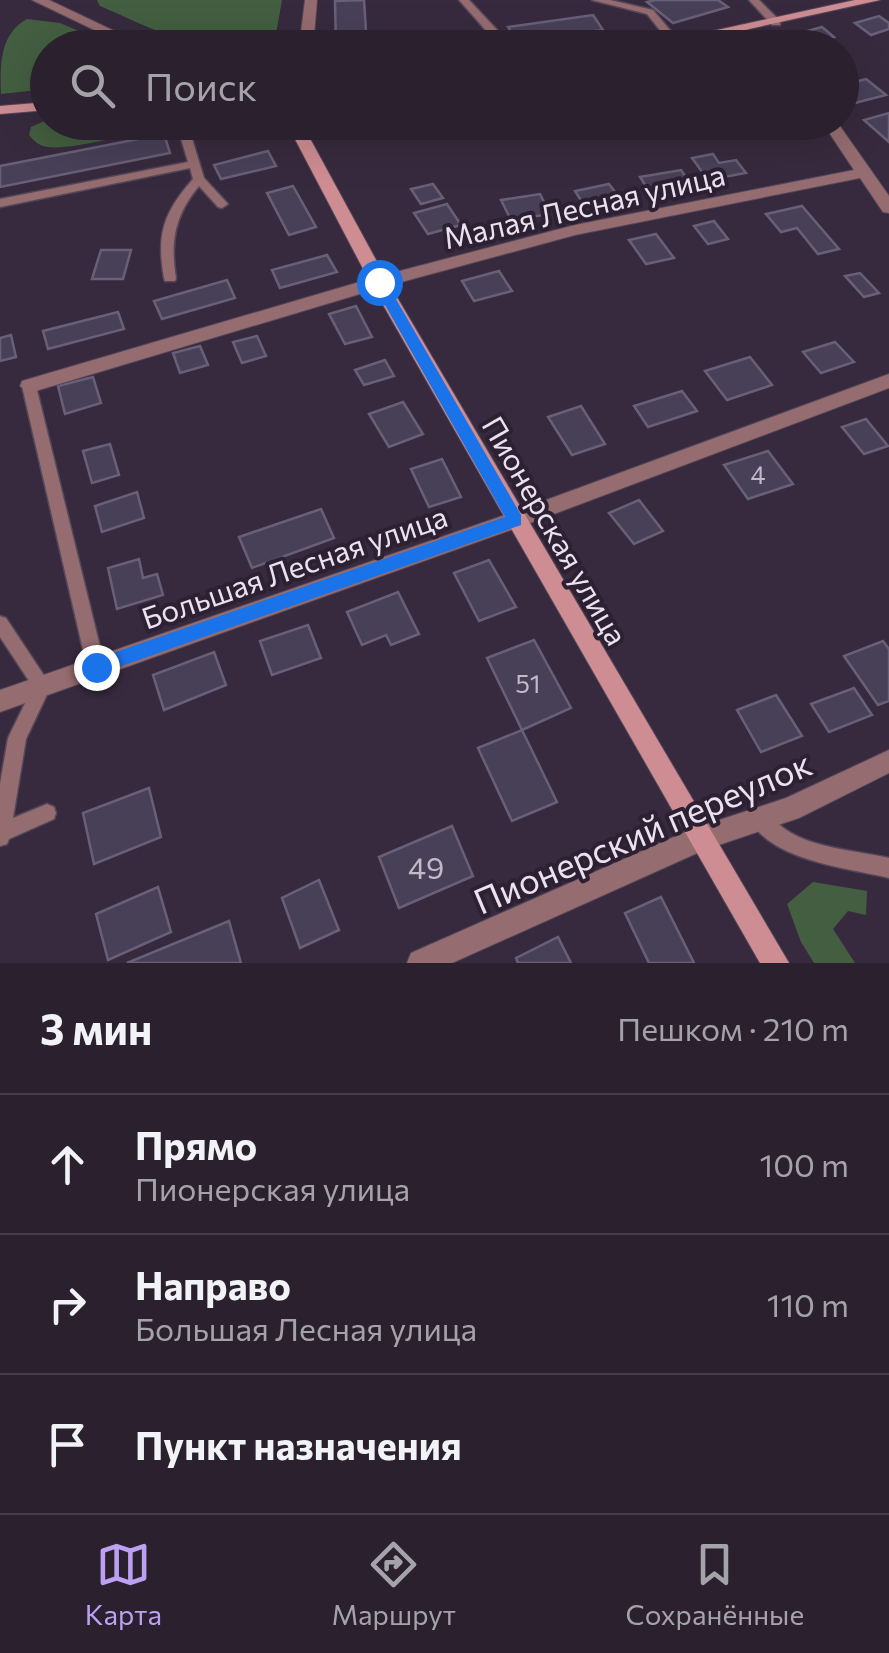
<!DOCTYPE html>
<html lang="ru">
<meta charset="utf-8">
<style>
body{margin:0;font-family:Commissioner,sans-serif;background:#362d3a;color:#f1f3f6}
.stop{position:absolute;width:30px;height:30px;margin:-22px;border:8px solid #1a73e8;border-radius:50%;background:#fff}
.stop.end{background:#1a73e8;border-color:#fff;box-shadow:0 2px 10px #0008}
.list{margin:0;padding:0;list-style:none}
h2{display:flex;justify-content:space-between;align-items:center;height:130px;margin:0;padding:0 40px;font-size:42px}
h2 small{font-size:32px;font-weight:400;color:#a5a3aa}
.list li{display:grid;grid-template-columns:65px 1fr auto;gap:30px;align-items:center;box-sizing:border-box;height:140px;padding:0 40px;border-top:2px solid #463e4a}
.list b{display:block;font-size:38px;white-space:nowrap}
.list p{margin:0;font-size:32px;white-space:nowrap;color:#a5a3aa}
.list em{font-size:32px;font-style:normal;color:#a5a3aa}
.icon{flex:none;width:55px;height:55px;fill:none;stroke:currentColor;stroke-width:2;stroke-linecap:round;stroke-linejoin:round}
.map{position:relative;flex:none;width:889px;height:963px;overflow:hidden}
.search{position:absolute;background:#2a202e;box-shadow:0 10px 40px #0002;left:30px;right:30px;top:30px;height:110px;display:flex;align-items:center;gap:25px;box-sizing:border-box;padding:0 35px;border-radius:55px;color:#a5a3aa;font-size:38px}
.sheet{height:550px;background:#2a202e}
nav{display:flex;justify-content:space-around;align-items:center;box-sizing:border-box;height:140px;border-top:2px solid #463e4a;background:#2a202e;font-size:28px;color:#a5a3aa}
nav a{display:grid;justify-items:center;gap:5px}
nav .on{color:#bca0f2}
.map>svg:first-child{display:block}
</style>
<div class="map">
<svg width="889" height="963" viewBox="0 0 889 963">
<rect width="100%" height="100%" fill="#382a3e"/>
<!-- forest -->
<g fill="#435e40">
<path d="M97 0H282L276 34C219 68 155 29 100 6Z"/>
<path d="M27 19 60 23 117 47 48 48 47 89 1 94C0 63 0 34 27 19Z"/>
<path d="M47 120 48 122 148 123C136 136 67 150 48 147 39 146 35 142 29 135L31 127Z"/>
<path d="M813 882 867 891 866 915 848 911 833 929 855 963H814L801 942 787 904Z"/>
</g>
<!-- building -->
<g fill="#484057" stroke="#676078" stroke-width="2.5">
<path d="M364 0 367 46 336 48 335 1Z"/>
<path d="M655 0H718L728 7 673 23 647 2Z"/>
<path d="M593 15 603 30 517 42 508 27Z"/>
<path d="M879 16 889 23V29L871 35 855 23Z"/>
<path d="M822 27 834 37 817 42 823 46 818 48H798L786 37Z"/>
<path d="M465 34 472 48 377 47Z"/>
<path d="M866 79 886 95 847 105 842 100V85Z"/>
<path d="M889 113V142L864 120Z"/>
<path d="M164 134 170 153 0 187V166Z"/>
<path d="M268 151 276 166 221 179 214 165Z"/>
<path d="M713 154 719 163 736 160 746 173 708 180 692 158Z"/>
<path d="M681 170 692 186 650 193 640 177Z"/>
<path d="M433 184 443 198 421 204 411 189Z"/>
<path d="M609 184 619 197 584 205 575 191Z"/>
<path d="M293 186 316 227 289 235 267 193Z"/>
<path d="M540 194 550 214 511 220 501 200Z"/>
<path d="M447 204 461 225 428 234 414 213Z"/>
<path d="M802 206 839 249 818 254 797 228 781 232 766 214Z"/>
<path d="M714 221 728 239 708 244 694 226Z"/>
<path d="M656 234 674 258 646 264 629 240Z"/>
<path d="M101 250H131L123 279H92Z"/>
<path d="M327 255 337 272 280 288 272 270Z"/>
<path d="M499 271 512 291 474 301 462 281Z"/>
<path d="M860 273 879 293 864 297 845 276Z"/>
<path d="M227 280 235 298 162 319 154 301Z"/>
<path d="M356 306 372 337 345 344 329 314Z"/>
<path d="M118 312 124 329 48 349 43 331Z"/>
<path d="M11 335 16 357 0 361V338Z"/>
<path d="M257 336 266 356 242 363 233 342Z"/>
<path d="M835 342 854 362 821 373 803 352Z"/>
<path d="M200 346 208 365 180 373 173 353Z"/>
<path d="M750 357 772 385 727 400 705 371Z"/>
<path d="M385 360 394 376 364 385 355 370Z"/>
<path d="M93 377 101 403 65 414 58 386Z"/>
<path d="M682 391 697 411 648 427 634 406Z"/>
<path d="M403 402 423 434 389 447 369 414Z"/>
<path d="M581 406 605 444 572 455 548 417Z"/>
<path d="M866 419 888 446 864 454 842 427Z"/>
<path d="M110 444 119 475 92 483 83 451Z"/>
<path d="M768 451 793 484 748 499 724 465Z"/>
<path d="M442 459 461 497 429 507 411 469Z"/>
<path d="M137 492 144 518 102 532 95 506Z"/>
<path d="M639 500 663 531 634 544 609 513Z"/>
<path d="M321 509 334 538 252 568 239 537Z"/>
<path d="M139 559 143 578 157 574 163 595 117 609 108 568Z"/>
<path d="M489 560 516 607 479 621 454 573Z"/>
<path d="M398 592 419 634 391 645 386 635 362 645 347 612Z"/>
<path d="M308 625 321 658 272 675 260 641Z"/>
<path d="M534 640 571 708 522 730 487 658Z"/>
<path d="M883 641 889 649V701L878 705 844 656Z"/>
<path d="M214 652 226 685 164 710 153 675Z"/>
<path d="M854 688 872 715 829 732 811 704Z"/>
<path d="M776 695 802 736 761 752 737 710Z"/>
<path d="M522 730 557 802 512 821 478 748Z"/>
<path d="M149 788 161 837 94 864 83 813Z"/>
<path d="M452 826 473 876 399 908 379 857Z"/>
<path d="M319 880 339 930 300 948 282 898Z"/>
<path d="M158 887 171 932 108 960 96 914Z"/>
<path d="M661 897 694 963H649L625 913Z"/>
<path d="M229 921 241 963H127Z"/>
<path d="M558 937 571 963H518L516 958Z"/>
</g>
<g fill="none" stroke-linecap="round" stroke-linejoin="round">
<defs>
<g id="lane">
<path d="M459 0H469L499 32 505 48H495L490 35Z"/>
<path d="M592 0H610L653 10 680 42 671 44 647 14Z"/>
<path d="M749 0H759L780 21V25H772Z"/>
<path d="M176 122H187L204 178 228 204 222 208 218 207 199 186C175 215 170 241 176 278L175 281H165L164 278C156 234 164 212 193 179L190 168 0 207V199L188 162Z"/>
<path d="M29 381 36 386 105 667 102 672 96 675 90 672 87 667 22 386Z"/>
<path d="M0 616 6 618 51 686 26 739 13 818 47 804 54 807 56 813 54 819 9 839 7 844 0 846V784L8 738 33 687 0 637Z"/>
<path d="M759 810C771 816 780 827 793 834 821 849 858 851 889 858V878C848 868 770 861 750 819L752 812Z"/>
</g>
<g id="street">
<path d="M32 0H49L150 48H132Z"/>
<path d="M305 0H317L313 48H299Z"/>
<path d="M735 27H745L769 48H754L735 33Z"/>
<path d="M822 122H837L889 196V213L883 212 860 178 575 235 383 287 29 393 20 386 22 381 373 278 575 225 854 170Z"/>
<path d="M889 374V388L522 526 0 712V690L508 514Z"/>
<path d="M889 750V773L799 818 704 850 452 963H407L411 953 692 829 786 798Z"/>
</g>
<g id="secondary">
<path d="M855 0H880L663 48H635Z"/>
<path d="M48 102V110L0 114V106Z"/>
<path d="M286 122H301L388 282 789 963H760L370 282Z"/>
</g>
</defs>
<!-- lane casing -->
<use href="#lane" stroke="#55475a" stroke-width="3"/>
<!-- street casing -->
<use href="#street" stroke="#55475a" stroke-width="2"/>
<!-- secondary casing -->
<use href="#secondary" stroke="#55475a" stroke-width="2"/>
<!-- lane -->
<use href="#lane" fill="#956c6f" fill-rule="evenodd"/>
<!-- street -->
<use href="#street" fill="#956c6f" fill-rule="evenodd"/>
<!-- secondary -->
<use href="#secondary" fill="#ce8d92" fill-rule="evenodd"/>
</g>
<!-- route -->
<path fill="#1a73e8" d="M374 279 386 282 521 515V525L96 675 90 673V661L505 517 372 282Z"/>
<g text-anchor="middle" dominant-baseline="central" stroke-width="8" stroke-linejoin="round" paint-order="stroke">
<!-- number labels -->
<g font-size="25" fill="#c2bac9">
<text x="758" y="474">4</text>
<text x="528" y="683">51</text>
</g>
<!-- street labels -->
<g font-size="30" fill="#ebe2ef" stroke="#2d2033">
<text transform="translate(584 205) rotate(-13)">Малая Лесная улица</text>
<text transform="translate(556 530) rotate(60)">Пионерская улица</text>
<text transform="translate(294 566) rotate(-19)">Большая Лесная улица</text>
</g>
<!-- near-number labels -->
<g font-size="30" fill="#c2bac9">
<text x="426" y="866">49</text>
</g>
<!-- near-street labels -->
<g font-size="35" fill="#ebe2ef" stroke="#2d2033">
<text transform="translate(642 831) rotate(-23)">Пионерский переулок</text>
</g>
</g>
</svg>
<div class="stop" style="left:379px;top:282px"></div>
<div class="stop end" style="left:96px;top:667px"></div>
<div class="search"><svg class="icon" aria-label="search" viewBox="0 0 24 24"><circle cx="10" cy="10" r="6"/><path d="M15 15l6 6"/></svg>Поиск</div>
</div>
<section class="sheet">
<h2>3 мин<small>Пешком · 210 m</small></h2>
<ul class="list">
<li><svg class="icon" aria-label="ahead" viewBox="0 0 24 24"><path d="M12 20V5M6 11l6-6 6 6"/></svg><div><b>Прямо</b><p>Пионерская улица</p></div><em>100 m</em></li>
<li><svg class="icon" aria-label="right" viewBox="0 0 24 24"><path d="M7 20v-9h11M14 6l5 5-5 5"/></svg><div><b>Направо</b><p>Большая Лесная улица</p></div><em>110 m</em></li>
<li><svg class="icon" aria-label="arrive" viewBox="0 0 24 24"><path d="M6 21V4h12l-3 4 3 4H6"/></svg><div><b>Пункт назначения</b></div></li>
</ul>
</section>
<nav>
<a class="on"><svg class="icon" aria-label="map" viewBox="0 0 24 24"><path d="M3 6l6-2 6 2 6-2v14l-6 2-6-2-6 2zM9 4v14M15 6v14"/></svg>Карта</a>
<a><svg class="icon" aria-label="directions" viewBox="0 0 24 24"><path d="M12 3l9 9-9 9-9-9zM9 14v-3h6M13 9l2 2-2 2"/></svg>Маршрут</a>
<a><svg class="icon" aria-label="saved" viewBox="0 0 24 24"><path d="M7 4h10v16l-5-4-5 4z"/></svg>Сохранённые</a>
</nav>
